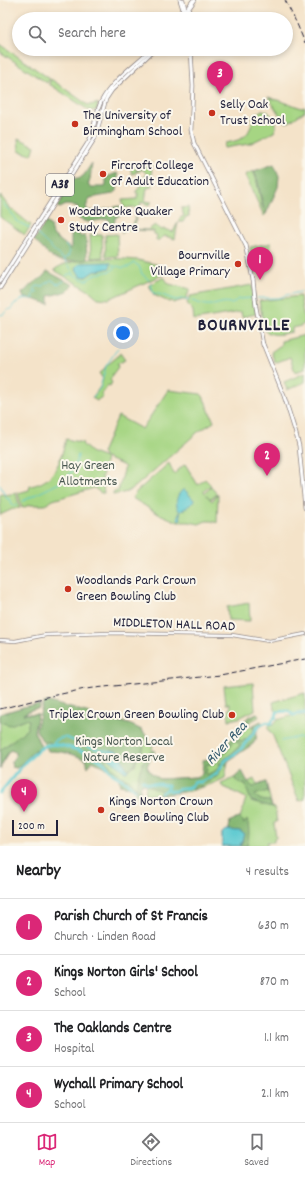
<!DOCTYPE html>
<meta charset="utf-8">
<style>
body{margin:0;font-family:Dekko,sans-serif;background:#f2f2f2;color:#202124}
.scale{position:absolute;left:12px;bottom:10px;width:46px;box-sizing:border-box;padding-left:4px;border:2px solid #22223b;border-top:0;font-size:11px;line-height:14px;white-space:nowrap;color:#22223b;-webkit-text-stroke:3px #fbf7ec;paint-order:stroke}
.you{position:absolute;left:123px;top:333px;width:14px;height:14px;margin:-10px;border:3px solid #fff;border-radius:50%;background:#1a73e8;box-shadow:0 0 0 6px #1a73e833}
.badge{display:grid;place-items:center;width:26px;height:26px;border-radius:50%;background:#db2777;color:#fff;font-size:13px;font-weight:700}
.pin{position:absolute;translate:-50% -33px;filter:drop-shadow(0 1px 2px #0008)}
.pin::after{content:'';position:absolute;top:21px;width:14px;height:12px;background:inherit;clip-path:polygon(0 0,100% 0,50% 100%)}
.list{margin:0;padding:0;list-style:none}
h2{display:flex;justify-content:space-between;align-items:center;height:52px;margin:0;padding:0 16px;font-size:17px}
h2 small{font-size:13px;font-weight:400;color:#757577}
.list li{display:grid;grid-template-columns:26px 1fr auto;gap:12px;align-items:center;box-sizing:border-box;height:56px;padding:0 16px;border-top:1px solid #e0e0e0}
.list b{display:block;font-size:15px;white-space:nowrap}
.list p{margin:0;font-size:13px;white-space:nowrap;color:#757577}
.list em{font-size:13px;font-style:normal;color:#757577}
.icon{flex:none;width:22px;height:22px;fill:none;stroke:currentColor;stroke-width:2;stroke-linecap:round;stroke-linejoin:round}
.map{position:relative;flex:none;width:305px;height:846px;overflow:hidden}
.search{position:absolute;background:#fff;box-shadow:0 2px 6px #0003;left:12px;right:12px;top:12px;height:44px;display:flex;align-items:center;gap:10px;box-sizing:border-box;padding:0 14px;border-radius:22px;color:#757577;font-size:15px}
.sheet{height:276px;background:#fff}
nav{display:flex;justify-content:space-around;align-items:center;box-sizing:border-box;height:56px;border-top:1px solid #e0e0e0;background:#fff;font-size:11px;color:#757577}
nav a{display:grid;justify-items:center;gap:2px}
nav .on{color:#db2777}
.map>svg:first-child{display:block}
</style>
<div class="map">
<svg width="305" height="846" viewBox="0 0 305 846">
<rect width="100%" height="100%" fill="#fbf7ec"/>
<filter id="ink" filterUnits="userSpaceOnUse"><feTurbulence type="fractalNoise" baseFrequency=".025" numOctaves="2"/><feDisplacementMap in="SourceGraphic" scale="8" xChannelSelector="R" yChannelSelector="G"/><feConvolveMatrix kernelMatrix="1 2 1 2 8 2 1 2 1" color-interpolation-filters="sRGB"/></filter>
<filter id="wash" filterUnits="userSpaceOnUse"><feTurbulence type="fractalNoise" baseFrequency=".012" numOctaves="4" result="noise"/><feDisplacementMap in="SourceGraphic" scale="16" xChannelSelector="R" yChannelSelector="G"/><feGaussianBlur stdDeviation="0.9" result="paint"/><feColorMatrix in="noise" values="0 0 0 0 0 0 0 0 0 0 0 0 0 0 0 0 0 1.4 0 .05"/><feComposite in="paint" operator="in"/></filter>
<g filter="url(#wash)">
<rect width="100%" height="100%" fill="#f4e3c9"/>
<!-- green -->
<g fill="#a6d583" stroke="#647c5f">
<path d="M0 44 50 79 47 83 0 52Z"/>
<path d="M51 79 88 105 96 104 98 103 97 110 90 111 49 84Z"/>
<path d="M268 97 302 108 305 107V111L289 122H284Z"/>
<path d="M262 110 267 111 274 118 276 123V127L274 132 249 144 224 148 225 143C244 140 250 136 253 116Z"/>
<path d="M18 138 35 146 32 155 19 151Z"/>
<path d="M151 162 152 178 150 182 152 187 147 188 145 201 152 202 149 205 141 202 140 210 133 207 124 208 122 200 137 199 138 194 136 191 140 187V182L147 174 142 169 138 172 136 170V173L132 174 130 166 131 164 137 170Z"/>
<path d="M253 171 256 178 262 206 266 214 264 216 245 175Z"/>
<path d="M0 195 9 207 31 225 25 235 0 217Z"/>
<path d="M188 207 189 216 186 217 183 222H178L175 239 165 236 157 241 156 240 157 235 154 234V231L126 230 121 234 127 226 130 228 134 222 135 217 136 219 134 229 148 230 155 225 162 230 164 229 173 232 180 218 184 216 181 208Z"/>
<path d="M117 234 118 256 106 257 105 235Z"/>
<path d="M90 235H102L103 257 91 258Z"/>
<path d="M271 243C272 251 261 262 256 268H253L250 247Z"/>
<path d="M124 259 138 260 163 266 164 274 109 299 98 298 91 292 54 270C68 258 105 258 124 259Z"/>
<path d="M164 277 169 284 190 289 186 299 173 303 172 301 169 302 154 295 149 285Z"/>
<path d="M252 285 256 307V314L242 317 241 312 194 320 193 311 187 303 190 296Z"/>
<path d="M300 296 305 323 301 326 292 328V332C280 334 276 337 265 331L259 301Z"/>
<path d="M305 335V369L295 372 290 357 275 363 271 352 281 345V341Z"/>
<path d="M120 353 125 360 117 364 118 367 112 375 113 376 110 380 112 382 110 386 108 385 101 394 103 397 102 398H100L97 401 92 398 100 387 103 379 99 373 104 370 105 367 117 357Z"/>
<path d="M305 373V382L287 390 284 382Z"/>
<path d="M168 390 201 394 203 396 214 422 198 432 135 487 127 492 113 495V492L118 491 125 467 122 465 106 458 102 477 104 493H101L94 488 53 500 45 505H30L22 508 18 493 29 490 30 486C56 482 60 461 66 439L83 443 82 444 92 453 105 458 102 453 118 416 142 429Z"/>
<path d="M169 463 174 474 185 464 198 485 205 479 211 485 204 491 205 493 211 487 217 494 211 499 206 495 212 501 218 494 217 523 211 521H206L199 524 189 522H178L157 513 132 498 136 492Z"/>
<path d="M16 493 20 508 13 509 0 515V495L2 494 5 495Z"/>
<path d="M249 603 250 621 228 620 227 607Z"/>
<path d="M253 683 255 710 239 718 229 720 228 710 230 709V704H226L224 686Z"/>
<path d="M305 693V712L292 714 289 710 279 712 274 709 273 702Z"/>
<path d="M40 704 39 708 33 709 23 714H38L34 731 41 747 34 751 17 768 12 767 11 762 16 755V752L10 750 6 756 0 769V714L27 706Z"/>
<path d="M257 713 259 717 248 723 250 727 261 721 263 725 257 729 256 739 253 744 228 761 225 778C200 791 173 795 145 795L146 784H141L139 795H135L136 788 120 785 119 778 104 766 61 745 46 746 36 730 91 718 121 721 142 730 153 745 147 767 151 773 160 779 197 777 202 774 203 766 220 755 247 718Z"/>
<path d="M305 715V799L299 801 273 736 267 727 273 725 277 720 291 716Z"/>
<path d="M234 778 242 784H245L247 789 248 782 254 779 258 785 266 782 272 807 275 808 277 822 274 823 276 838H274V842H267V846H222V833L229 830 230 821 240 818 246 798 222 786 221 784Z"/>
</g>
<!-- forest -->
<g fill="#84b671" stroke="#536c56" fill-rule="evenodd">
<path d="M92 163 90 180 88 184 90 187H105L106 185V177L117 173 118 175 117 191 113 194 90 198 86 207 88 211H97L120 206 122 209 120 215 115 218C114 228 115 225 108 231L107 229 110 222 108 219 87 222 79 219 77 206 66 205 60 208 57 207 74 178 79 179 84 175Z"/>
<path d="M274 164 279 176 278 187 266 214 263 206 257 179 254 171Z"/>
<path d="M46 222 51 226 53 235 71 249V236L75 228 79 229V235L82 237 84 235 86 237 87 260C78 260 63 263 55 259 48 255 40 246 34 240Z"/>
<path d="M47 271 73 285 68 291 49 296V304L29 298H24L22 293C27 290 28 287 32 284 38 279 43 279 47 271Z"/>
<path d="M48 702 90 713 91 718C108 720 135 721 146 735L143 749 137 759 135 765 128 770 123 764 108 754 105 761 121 776 128 779 136 788 120 785 119 778 104 766 92 761 88 767 86 760C74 754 62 751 48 751L46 746 51 743 49 742H43L36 730 43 703Z"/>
<path d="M40 704 39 708 33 709 23 714H38L34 731 41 747 34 751 17 768 12 767 11 762 16 755V752L10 750 6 756 0 769V750L3 748 27 729 29 720C22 718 16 724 9 725L0 722V714L27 706Z"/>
<path d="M257 713 258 714 248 721 245 728 237 737V739L242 741 247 739 254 729 252 726 261 721 263 725 257 729 256 739 253 744 228 761 227 765 224 764 218 776 202 786 194 787V790L160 795 159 793 161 792 160 790C153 790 148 783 141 784L139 795C132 785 143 756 153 750L155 751C155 757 148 760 147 767L151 773 160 779 197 777 202 774 203 760C224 757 233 734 246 719 249 716 253 715 257 713ZM235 740 240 745C235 752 229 755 222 761L223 763H219L220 766 215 771 210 773 207 775 205 773 207 770 206 767 207 764C218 767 229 747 235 740Z"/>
<path d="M242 771 248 782 253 787 266 782 268 791 255 795C259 800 263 801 270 801L272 807 251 801 245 784H242L234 778Z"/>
<path d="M240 818 243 821 244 824 247 820C250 829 249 837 247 846H240L243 840 240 831 229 830 230 821Z"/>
</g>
<!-- water -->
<g fill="#5cc9d0" stroke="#3f7686">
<path d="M108 262 111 263 110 268 93 272 86 277 80 276 76 269 77 266 81 263Z"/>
<path d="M184 489 194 500V502L180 512 181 519 179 520 177 518 180 512C174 505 176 494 184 489Z"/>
<path d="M111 750 117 751C122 757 123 764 128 770L127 772H125L107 757Z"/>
<path d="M227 830 240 831 244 834 240 846H222V833Z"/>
</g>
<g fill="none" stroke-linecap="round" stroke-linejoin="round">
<!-- stream -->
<g stroke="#5cc9d0" stroke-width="1">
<path d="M0 200 14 216 16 221 30 228"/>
<path d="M37 234 67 263"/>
<path d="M64 259 68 256 70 252 66 245 65 246"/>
<path d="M68 264 74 274"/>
<path d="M112 265 116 267"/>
<path d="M66 276 68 274C75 273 80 280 87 280L96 274 111 271 118 266 123 268 126 267H129L134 263 139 266 142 274 149 280"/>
<path d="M151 284 153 293C161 294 167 297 175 300 179 300 183 298 187 299 194 301 202 306 211 305 218 305 224 300 232 304L238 299 253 298"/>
<path d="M257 298H279L286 295 305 291"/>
<path d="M0 315 4 314 7 310 12 309 13 305C24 299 19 298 33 299L34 298 33 294 38 292 34 290 37 286 43 287 44 284H45L51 280 54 281 55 283 59 284 64 281"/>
<path d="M93 397 100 388 106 366 118 348"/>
<path d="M0 485 5 495"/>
<path d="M6 497 7 499H10L13 506 17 504"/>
<path d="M23 501 63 481C71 474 76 466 78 455"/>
<path d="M281 741 299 737 305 740"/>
</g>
<!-- canal -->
<path stroke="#5cc9d0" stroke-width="2" d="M52 745 56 740 64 737C79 742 94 751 110 751"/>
<!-- river -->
<g stroke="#5cc9d0" stroke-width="3">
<path d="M142 780 147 783 168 785V789"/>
<path d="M168 789C172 793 177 791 181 788 188 788 190 788 194 782H201L217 773 225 761 240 750 259 726 267 722 271 724 273 719 276 717 277 712 288 711 293 715 305 713"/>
<path d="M0 793 26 761C34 756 38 747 48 745 60 742 94 755 103 762 107 765 109 770 113 774 116 776 120 778 123 780 128 783 131 786 135 790"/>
<path d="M161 793 168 789"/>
</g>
</g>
</g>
<g filter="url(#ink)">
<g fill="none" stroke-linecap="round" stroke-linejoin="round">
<defs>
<g id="secondary">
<path d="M185 11 193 0"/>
<path d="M186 13 195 0"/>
<path d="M0 640 15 641 46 635 109 633 232 635 269 641 305 634"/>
</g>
<g id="trunk">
<path d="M180 0 186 19"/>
<path d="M183 0 187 17"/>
<path d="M177 19 183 8"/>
<path d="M191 49 193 86 191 130 194 143 246 246"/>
<path d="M246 245 253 280"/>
<path d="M253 280 256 307 263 345"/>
<path d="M0 281 89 141C95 128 95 114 101 102 112 80 134 66 151 49"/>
<path d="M0 288 95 138 106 99 112 90 155 49"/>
<path d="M263 344 284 396 296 434 299 446 305 508"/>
</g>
</defs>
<!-- secondary casing -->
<use href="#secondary" stroke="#8b8282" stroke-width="4"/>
<!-- trunk casing -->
<use href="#trunk" stroke="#8b8282" stroke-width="4.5"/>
<!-- secondary -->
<use href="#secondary" stroke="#fff" stroke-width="2.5"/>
<!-- trunk -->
<use href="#trunk" stroke="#fff" stroke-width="3"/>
<!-- rail -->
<g stroke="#22223b" stroke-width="1" stroke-dasharray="6 3" stroke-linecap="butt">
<path d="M285 0 297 24 305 43"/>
<path d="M0 709 47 697 85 689 220 675 305 659"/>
</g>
</g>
</g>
<!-- markers -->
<g fill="#c8321e" stroke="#fbf7ec" stroke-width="1.5">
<circle cx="212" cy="113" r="4"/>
<circle cx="75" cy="124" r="4"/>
<circle cx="103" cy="174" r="4"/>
<circle cx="61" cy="220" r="4"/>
<circle cx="238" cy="264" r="4"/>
<circle cx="68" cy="589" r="4"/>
<circle cx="232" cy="715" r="4"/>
<circle cx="101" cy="810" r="4"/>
</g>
<g text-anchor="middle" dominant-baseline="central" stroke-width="4" stroke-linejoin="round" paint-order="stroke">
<!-- shield labels -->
<rect fill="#fbf7ec" stroke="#636270" stroke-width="1" x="46" y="174" width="28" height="22" rx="3"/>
<g font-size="13" font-weight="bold" fill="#22223b">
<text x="60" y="185">A38</text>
</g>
<!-- poi labels -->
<g font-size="14" fill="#22223b" stroke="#fbf7ec" text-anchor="start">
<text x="220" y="105">Selly Oak<tspan x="220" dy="16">Trust School</tspan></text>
<text x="83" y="116">The University of<tspan x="83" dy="16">Birmingham School</tspan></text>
<text x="111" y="166">Fircroft College<tspan x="111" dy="16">of Adult Education</tspan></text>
<text x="69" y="212">Woodbrooke Quaker<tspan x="69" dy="16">Study Centre</tspan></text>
<text x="230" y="256" text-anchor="end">Bournville<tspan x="230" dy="16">Village Primary</tspan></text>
<text x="76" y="581">Woodlands Park Crown<tspan x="76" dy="16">Green Bowling Club</tspan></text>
<text x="224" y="715" text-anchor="end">Triplex Crown Green Bowling Club</text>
<text x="109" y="802">Kings Norton Crown<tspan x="109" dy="16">Green Bowling Club</tspan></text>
</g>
<!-- park labels -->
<g font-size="14" fill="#4a5851" stroke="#fbf7ec">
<text x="88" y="466">Hay Green<tspan x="88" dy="16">Allotments</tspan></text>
<text x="124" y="742">Kings Norton Local<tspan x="124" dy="16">Nature Reserve</tspan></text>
</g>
<!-- street labels -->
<g font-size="14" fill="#22223b" stroke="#fbf7ec">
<text transform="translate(174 625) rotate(2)">MIDDLETON HALL ROAD</text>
</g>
<!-- water labels -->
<g font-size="15" font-style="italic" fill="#365c6f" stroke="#fbf7ec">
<text transform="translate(227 744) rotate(-47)">River Rea</text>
</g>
<!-- district labels -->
<g font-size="18" font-weight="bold" letter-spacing="1" fill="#22223b" stroke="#fbf7ec">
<text x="244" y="326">BOURNVILLE</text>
</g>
</g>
</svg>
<div class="scale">200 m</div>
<div class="you"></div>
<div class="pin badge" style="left:260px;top:280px">1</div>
<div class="pin badge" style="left:267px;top:476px">2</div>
<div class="pin badge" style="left:220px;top:94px">3</div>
<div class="pin badge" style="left:24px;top:812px">4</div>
<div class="search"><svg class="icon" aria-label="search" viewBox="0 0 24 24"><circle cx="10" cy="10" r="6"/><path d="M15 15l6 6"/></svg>Search here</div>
</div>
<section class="sheet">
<h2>Nearby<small>4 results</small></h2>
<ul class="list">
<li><span class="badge">1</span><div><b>Parish Church of St Francis</b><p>Church · Linden Road</p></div><em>630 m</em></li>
<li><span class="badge">2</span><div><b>Kings Norton Girls' School</b><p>School</p></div><em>870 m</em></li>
<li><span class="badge">3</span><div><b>The Oaklands Centre</b><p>Hospital</p></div><em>1.1 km</em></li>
<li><span class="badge">4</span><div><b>Wychall Primary School</b><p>School</p></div><em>2.1 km</em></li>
</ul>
</section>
<nav>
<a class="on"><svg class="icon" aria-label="map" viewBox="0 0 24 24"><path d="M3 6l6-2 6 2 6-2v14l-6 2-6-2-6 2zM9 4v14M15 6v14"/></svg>Map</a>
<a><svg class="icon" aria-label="directions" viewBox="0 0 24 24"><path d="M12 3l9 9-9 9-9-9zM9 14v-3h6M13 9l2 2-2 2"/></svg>Directions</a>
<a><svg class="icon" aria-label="saved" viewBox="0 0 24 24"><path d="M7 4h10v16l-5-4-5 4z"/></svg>Saved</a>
</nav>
